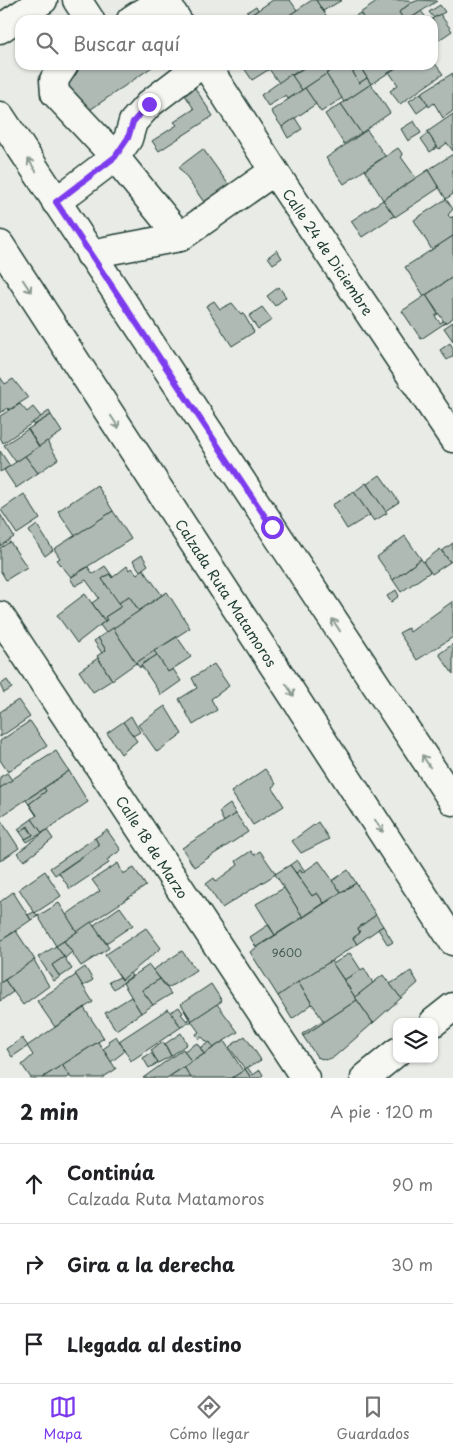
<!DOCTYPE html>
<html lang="es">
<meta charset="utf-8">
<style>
body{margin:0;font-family:"Playpen Sans",sans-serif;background:#f6f6f6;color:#202124}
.controls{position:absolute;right:15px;bottom:15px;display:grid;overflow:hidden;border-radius:10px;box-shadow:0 1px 4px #0004}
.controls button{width:45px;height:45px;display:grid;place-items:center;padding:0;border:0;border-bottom:1px solid #e0e0e0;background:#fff;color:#202124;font:25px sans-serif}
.stop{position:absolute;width:15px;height:15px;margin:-11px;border:4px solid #7c3aed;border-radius:50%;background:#fff}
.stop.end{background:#7c3aed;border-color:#fff;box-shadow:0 1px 5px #0008}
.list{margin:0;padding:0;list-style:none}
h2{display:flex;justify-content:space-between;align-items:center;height:65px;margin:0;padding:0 20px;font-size:21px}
h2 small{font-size:16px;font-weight:400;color:#757577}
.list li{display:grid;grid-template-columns:32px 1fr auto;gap:15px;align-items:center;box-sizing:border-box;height:80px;padding:0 20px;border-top:1px solid #e0e0e0}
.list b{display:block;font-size:19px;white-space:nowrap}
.list p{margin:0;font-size:16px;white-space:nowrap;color:#757577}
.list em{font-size:16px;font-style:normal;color:#757577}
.icon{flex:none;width:28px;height:28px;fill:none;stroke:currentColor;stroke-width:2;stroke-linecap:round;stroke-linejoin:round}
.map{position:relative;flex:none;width:453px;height:1078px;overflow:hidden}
.search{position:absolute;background:#fff;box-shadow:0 1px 4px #0004;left:15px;right:15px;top:15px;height:55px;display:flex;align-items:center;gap:12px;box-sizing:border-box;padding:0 18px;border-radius:15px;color:#757577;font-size:19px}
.sheet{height:305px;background:#fff}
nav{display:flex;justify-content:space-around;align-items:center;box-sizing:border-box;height:70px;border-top:1px solid #e0e0e0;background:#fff;font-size:14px;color:#757577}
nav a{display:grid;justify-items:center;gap:2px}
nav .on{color:#7c3aed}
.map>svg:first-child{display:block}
</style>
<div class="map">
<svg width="453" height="1078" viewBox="0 0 453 1078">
<rect width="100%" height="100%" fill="#e9ebe7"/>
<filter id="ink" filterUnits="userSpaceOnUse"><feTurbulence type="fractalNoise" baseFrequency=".02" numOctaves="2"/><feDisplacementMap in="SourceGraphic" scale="10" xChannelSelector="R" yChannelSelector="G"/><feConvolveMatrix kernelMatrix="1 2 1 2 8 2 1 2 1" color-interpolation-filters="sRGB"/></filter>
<g filter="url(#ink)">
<!-- building -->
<g fill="#b0bab5" stroke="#1f3d34">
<path d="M273 0H290L297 10 282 20H243Z"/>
<path d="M312 0H316L329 20H282Z"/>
<path d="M316 0H342L323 11Z"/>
<path d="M380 0H409L411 3 399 12 404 20H365L360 13Z"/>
<path d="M419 0 437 1 408 20H404L399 12 411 3Z"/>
<path d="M440 5 445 12 434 18 429 12Z"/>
<path d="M256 6 258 10 243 20H235Z"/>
<path d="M421 11 428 20H408L419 13Z"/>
<path d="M360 13 365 20H349Z"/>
<path d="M440 14 452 31 433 44V20H430Z"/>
<path d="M433 61 443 74 400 104 390 91 398 85 389 72 400 65H433Z"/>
<path d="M81 65H155L84 114 61 79Z"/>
<path d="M242 65H276L252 80Z"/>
<path d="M276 65H308L279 83 269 69Z"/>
<path d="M308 65H340L302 90 292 76Z"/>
<path d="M340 65H359L353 72 359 83 367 78 371 84 344 102 326 74Z"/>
<path d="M359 65H399V66L371 84Z"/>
<path d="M360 67 367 78 359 83 353 72Z"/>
<path d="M453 73V111L443 118 434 103 429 107 421 93Z"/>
<path d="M291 74 302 90 288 99 286 95 268 106 261 95Z"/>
<path d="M326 74 342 98 321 112 305 88Z"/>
<path d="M371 84 390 113 361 133 341 104Z"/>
<path d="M195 88 213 116 159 151 152 141 177 125 174 122 194 109 185 95Z"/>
<path d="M305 88 316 104 282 127 271 111Z"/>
<path d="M421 93 428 105 417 113 409 101Z"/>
<path d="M341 104 361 133 344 144 325 114Z"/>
<path d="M453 114V151L447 143 439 149 427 132Z"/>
<path d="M295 118 302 129 288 138 282 127Z"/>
<path d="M414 121 421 133 408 141 401 129Z"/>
<path d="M367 130 385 156 344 184 326 158Z"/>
<path d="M428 133 437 147 430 152 421 139Z"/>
<path d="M398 148 403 155 401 157 416 178 383 200 365 170Z"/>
<path d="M203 149 241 202 216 219 179 167Z"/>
<path d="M453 154V194L446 199 428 170Z"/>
<path d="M428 170 439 188 395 217 383 200Z"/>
<path d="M446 199 453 209 448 215 451 218 453 216V236L432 250 414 220Z"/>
<path d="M383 200 394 216 362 237 351 221Z"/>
<path d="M453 236V277L424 296 405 267Z"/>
<path d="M277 250 282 258 273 264 268 257Z"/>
<path d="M453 277V318L445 323 426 295Z"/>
<path d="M279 287 286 297 275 306 267 296Z"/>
<path d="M426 295 438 314 435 316 440 323 443 321 445 323 421 339 402 311Z"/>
<path d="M214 301 220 309 232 303 241 314 243 313 254 332 232 346 206 306Z"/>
<path d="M262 307 272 320 258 329 249 316Z"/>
<path d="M453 322V341L444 328Z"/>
<path d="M450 343 453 348V356L447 360 440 350Z"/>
<path d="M0 377 5 384 13 379 28 398 9 410 8 408 0 413Z"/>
<path d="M20 404 27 412 33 407 41 417 3 443 0 437V416Z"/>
<path d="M49 411 51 415 34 425 32 423Z"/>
<path d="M51 415 62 432 39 447 28 429Z"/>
<path d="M28 429 39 447 16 462 4 445Z"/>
<path d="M47 441 58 459 38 473 25 456Z"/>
<path d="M0 451 10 466 0 472Z"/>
<path d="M25 456 38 473 16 488 4 470Z"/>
<path d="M380 475 399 502 385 511 367 484Z"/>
<path d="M366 483 387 513 374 521 354 492Z"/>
<path d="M97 485 113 511 75 536 58 511Z"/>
<path d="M354 492 370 515 347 529 332 505Z"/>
<path d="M24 494 40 519 17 534 1 510Z"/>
<path d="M113 511 131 539 71 577 57 560 60 558 54 549Z"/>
<path d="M0 514 14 537 0 546Z"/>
<path d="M37 525 53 550 45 556 29 531Z"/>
<path d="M405 536 421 559 393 580 377 557Z"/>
<path d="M10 542 27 567 6 580 0 570V548Z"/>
<path d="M453 543V560L450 562 442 551Z"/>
<path d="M440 549 450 562 432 574 423 562Z"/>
<path d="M142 555 148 565 140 571 133 561Z"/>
<path d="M421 559 430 572 401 592 393 580Z"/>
<path d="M105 566 113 577 109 574 102 579 122 606 105 617 107 620 105 621 92 603 99 598 86 580 75 586 70 578 88 567 93 574Z"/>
<path d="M127 566 129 570 132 568 137 574 143 569 162 595 139 611 129 596 119 603 102 579 109 574 112 578Z"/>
<path d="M396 590 399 596 391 602 387 596Z"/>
<path d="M167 592 190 628 136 663 113 628Z"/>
<path d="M85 594 105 621 77 643 57 615Z"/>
<path d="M129 596 139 611 106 633 100 625 107 620 105 617 122 606 119 603Z"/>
<path d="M453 601V637L417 660 399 633 408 628 410 632Z"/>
<path d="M113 628 136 663 112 680 97 656 106 650 98 638Z"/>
<path d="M177 637 191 657 168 672 154 651Z"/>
<path d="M98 638 106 650 102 653 94 641Z"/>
<path d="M453 644V674L439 654Z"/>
<path d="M154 651 157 655 141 665 140 668 136 663Z"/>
<path d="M157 655 168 672 173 669 181 681 161 695 141 665Z"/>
<path d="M98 658 112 680 93 692 79 671Z"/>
<path d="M214 664 229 686 211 699 217 710 193 725 179 699 197 688 192 678Z"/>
<path d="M7 680 12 688 4 693 0 685Z"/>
<path d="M18 700 30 717 0 737V712Z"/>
<path d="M165 706 182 734 157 752 138 725Z"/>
<path d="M131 716 140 732 133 736 123 722Z"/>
<path d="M30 721 47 746 8 772 0 760V741Z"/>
<path d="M123 722 137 741 121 754 107 733Z"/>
<path d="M56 751 69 771 0 817V787Z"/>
<path d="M265 769 276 784 272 787 284 806 253 825 231 792Z"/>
<path d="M69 771 88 802 42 833 32 819 37 815 29 804 46 791 44 788Z"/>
<path d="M7 773 12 780 0 788V777Z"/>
<path d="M44 788 46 791 29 804 37 816 26 800Z"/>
<path d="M230 804 236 814 224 822 219 812Z"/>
<path d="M236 814 248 832 194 867 182 848Z"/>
<path d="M0 819 19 848 0 861Z"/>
<path d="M32 819 42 833 27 842 25 839 33 835 28 826 20 832 18 829Z"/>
<path d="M318 822 329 839 301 853 292 841Z"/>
<path d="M27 827 33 835 25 839 20 832Z"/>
<path d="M47 830 53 839 24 861 17 853Z"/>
<path d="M107 830 121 850 107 860 109 863 70 889 59 873 99 845 95 838Z"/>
<path d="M95 838 99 845 55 875 50 868Z"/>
<path d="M251 851 254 855 260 851 276 874 222 908 206 884 214 878 216 881 238 865 236 861Z"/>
<path d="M297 860 305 871 302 873 301 870 296 873 290 865Z"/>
<path d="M319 861 341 892 324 903 317 893 312 896 296 873 301 870 302 873Z"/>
<path d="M118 863 123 874 134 868 146 886 77 932 66 915 100 891 92 880Z"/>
<path d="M290 865 312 896 317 893 324 903 303 917 275 874Z"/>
<path d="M348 870 356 883 341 892 332 881Z"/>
<path d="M45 871 61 896 35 913 19 889Z"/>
<path d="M356 883 376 915 358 928 360 933 353 938 357 944 278 996 250 952Z"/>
<path d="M284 888 303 917 275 935 256 904Z"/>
<path d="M13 892 31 920 0 941V902Z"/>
<path d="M59 903 77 932 56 946 38 916Z"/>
<path d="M120 907 133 925 106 943 94 925Z"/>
<path d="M34 912 38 916 31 920 28 915Z"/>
<path d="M376 915 383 926 357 944 353 938 360 933 358 928Z"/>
<path d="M91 922 109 948 81 966 64 941Z"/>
<path d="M268 925 275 935 256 947 250 937Z"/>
<path d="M383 926 393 942 388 945 378 929Z"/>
<path d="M146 928 161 948 122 980 105 955Z"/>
<path d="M16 931 35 960 0 983V941Z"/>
<path d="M64 941 72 952 65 958 56 946Z"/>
<path d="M56 946 64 957 52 965 60 977 54 981 38 957Z"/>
<path d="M182 951 196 970 168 988 153 970Z"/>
<path d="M350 953 361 970 344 980 333 964Z"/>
<path d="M64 957 72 969 60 977 52 965Z"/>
<path d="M34 960 49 986 23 1005 5 980Z"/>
<path d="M331 961 357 1000 324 1022 298 982Z"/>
<path d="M149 965 160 979 142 990 153 1005 141 1013 123 983Z"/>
<path d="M85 967 93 980 83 986 75 974Z"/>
<path d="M364 968 373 983 355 997 344 980Z"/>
<path d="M411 971 418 983 401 998 390 984Z"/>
<path d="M130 973 132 976 114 989 109 982 120 977 122 980Z"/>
<path d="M76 975 93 1002 55 1027 37 1001Z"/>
<path d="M383 975 401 998 373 1023 355 997Z"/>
<path d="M160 979 171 994 153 1005 142 990Z"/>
<path d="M5 980 13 992 0 1001V983Z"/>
<path d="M298 982 312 1004 292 1019 278 996Z"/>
<path d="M211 984 222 1001 192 1021 181 1004Z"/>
<path d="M131 997 141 1013 116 1030 105 1013Z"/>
<path d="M357 1000 373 1023 334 1057 326 1060 317 1057 303 1036Z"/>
<path d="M217 1004 238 1032 213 1048 202 1037 199 1039 196 1034 199 1032 191 1021Z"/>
<path d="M179 1007 183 1013 181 1014 187 1021 189 1019 184 1010 192 1021 181 1027 171 1012Z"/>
<path d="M84 1008 104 1038 42 1078H31L22 1065 33 1055 27 1046Z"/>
<path d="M168 1009 181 1027 131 1061 119 1041Z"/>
<path d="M323 1020 324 1022 303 1036 302 1034Z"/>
<path d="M181 1033 187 1044 171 1056 165 1044Z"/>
<path d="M116 1036 125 1051 111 1062 103 1049 110 1044 108 1041Z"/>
<path d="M245 1036 261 1060 245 1069 229 1047Z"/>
<path d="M22 1038 28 1046 12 1057 7 1049Z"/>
<path d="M224 1041 243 1071 232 1078H191L184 1067Z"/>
<path d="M98 1042 116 1069 102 1078H71L62 1065Z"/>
<path d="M163 1042 171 1056 158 1063 151 1050Z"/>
<path d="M210 1042 213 1048 204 1054 200 1048Z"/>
<path d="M197 1043 204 1054 191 1062 184 1051Z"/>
<path d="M183 1049 191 1062 167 1078H143Z"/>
<path d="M151 1053 158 1063 149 1068 143 1058Z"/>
<path d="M62 1065 70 1076 67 1078H42Z"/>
<path d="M184 1067 191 1078H167Z"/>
<path d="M247 1067 253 1075 260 1070 263 1075 259 1078H251L245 1069Z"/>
<path d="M245 1069 251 1078H232L243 1071Z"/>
</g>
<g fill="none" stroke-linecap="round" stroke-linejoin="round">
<defs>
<g id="minor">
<path d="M77 0 90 20"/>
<path d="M164 0 177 20"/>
<path d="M131 20 162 0"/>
<path d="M64 65 54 80 55 93 115 157 180 237"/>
<path d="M206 65 274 171 453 438"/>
<path d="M56 202 115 157 128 139 133 122 149 104 200 65"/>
<path d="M90 254 180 237 274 171"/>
<path d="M0 616 305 1078"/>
<path d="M434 1022 453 1007"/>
<path d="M365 1078 397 1052"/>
</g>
<g id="major">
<path d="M0 29 43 0"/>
<path d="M0 116 453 801"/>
<path d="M0 245 453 941"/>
</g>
</defs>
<!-- minor casing -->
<use href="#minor" stroke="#1f3d34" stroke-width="31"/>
<!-- major casing -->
<use href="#major" stroke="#1f3d34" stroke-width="31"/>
<!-- minor -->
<use href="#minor" stroke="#f6f6f2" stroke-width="28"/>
<!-- major -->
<use href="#major" stroke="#f6f6f2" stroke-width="28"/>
</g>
<!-- one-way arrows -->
<defs><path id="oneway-shaft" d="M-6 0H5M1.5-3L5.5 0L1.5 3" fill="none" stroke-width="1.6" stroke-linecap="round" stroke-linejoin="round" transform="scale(1.25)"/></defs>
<g stroke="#8a9a93">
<use href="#oneway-shaft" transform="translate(32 165) rotate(-123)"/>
<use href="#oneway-shaft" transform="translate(27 286) rotate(57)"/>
<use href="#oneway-shaft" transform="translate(115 422) rotate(57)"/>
<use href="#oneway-shaft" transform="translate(336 625) rotate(-123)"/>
<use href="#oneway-shaft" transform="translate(290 690) rotate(57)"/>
<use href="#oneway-shaft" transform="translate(426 761) rotate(-123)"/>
<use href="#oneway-shaft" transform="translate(379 826) rotate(57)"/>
</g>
</g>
<g fill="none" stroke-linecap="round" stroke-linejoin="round" filter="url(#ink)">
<!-- route -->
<path stroke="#7c3aed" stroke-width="6" d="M149 104 133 122 128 138 115 157 56 202 272 527"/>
</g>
<g text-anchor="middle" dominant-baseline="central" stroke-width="5" stroke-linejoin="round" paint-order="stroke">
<!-- number labels -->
<g font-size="11" fill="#435c54">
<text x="287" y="952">9600</text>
</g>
<!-- street labels -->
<g font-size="14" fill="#1f3d34" stroke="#f6f6f2">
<text transform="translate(328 252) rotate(56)">Calle 24 de Diciembre</text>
<text transform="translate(226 593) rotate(57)">Calzada Ruta Matamoros</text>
<text transform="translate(152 847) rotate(57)">Calle 18 de Marzo</text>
</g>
</g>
</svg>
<div class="controls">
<button><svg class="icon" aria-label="layers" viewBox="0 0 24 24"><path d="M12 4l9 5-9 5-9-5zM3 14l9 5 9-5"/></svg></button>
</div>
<div class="stop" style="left:272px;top:527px"></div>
<div class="stop end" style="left:149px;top:104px"></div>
<div class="search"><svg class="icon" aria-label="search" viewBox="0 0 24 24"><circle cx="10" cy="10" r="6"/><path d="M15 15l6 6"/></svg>Buscar aquí</div>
</div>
<section class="sheet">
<h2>2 min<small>A pie · 120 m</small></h2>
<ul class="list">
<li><svg class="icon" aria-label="ahead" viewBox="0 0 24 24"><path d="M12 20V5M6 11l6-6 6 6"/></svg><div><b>Continúa</b><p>Calzada Ruta Matamoros</p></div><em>90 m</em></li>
<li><svg class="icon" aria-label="right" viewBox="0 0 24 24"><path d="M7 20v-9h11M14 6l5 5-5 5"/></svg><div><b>Gira a la derecha</b></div><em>30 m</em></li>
<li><svg class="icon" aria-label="arrive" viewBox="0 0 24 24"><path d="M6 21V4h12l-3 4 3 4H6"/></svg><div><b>Llegada al destino</b></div></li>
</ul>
</section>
<nav>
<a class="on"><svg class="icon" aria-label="map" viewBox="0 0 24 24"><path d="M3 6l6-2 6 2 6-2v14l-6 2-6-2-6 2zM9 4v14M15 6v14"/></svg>Mapa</a>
<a><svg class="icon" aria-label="directions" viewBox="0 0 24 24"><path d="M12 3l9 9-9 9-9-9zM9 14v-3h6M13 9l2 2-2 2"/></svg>Cómo llegar</a>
<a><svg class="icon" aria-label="saved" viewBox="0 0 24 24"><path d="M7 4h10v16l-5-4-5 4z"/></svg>Guardados</a>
</nav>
